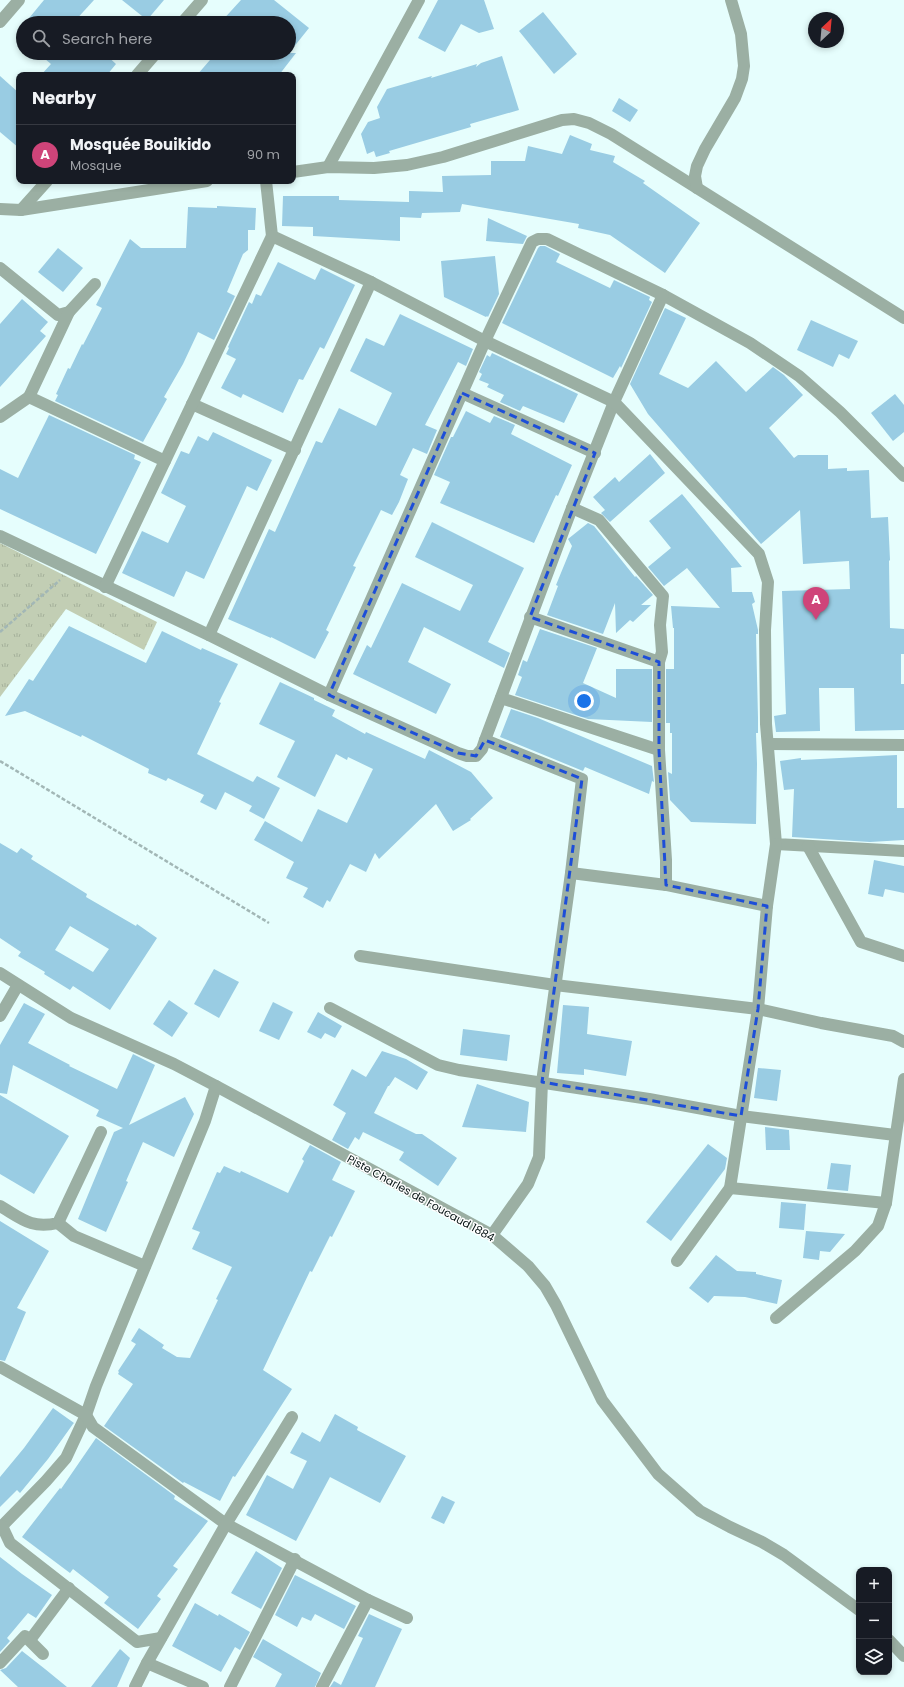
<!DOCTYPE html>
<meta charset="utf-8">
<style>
body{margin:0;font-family:Poppins,sans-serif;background:#20242c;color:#f1f3f6}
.controls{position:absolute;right:12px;bottom:12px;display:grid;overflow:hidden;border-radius:8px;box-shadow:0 2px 6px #0003}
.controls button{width:36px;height:36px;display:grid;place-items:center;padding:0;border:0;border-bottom:1px solid #363941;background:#171b24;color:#f1f3f6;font:20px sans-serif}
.compass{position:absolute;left:808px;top:12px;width:36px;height:36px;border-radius:50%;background:#171b24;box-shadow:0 2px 6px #0003;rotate:26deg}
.you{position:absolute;left:584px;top:701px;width:14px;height:14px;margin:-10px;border:3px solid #fff;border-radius:50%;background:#1a73e8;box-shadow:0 0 0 6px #1a73e833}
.badge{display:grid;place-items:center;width:26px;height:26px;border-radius:50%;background:#cf4479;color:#fff;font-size:13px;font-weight:700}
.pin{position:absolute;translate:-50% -33px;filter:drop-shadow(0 1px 2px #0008)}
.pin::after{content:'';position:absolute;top:21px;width:14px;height:12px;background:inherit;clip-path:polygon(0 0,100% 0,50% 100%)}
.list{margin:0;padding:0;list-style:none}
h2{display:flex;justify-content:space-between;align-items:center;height:52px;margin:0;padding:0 16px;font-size:17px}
h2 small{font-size:13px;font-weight:400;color:#9ea1a6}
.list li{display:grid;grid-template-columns:26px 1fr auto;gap:12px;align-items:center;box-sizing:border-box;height:60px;padding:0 16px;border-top:1px solid #363941}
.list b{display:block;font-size:15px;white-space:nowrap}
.list p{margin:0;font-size:13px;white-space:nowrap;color:#9ea1a6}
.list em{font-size:13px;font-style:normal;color:#9ea1a6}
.icon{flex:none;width:22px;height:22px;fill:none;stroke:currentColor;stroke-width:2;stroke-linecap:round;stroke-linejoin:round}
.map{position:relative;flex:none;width:904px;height:1687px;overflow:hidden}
.search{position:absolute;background:#171b24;box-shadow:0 2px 6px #0003;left:16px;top:16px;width:280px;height:44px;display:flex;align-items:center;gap:10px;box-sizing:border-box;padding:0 14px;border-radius:22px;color:#9ea1a6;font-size:15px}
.panel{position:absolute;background:#171b24;box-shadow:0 2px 6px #0003;left:16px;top:72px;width:280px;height:112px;border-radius:8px}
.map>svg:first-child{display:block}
</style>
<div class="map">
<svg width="904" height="1687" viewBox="0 0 904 1687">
<defs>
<pattern id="grass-tufts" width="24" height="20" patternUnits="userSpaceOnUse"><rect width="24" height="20" fill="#c2ceb4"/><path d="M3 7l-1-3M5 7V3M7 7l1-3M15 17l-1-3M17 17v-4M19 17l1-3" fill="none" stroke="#a5b09a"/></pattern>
</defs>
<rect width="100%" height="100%" fill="#e6fefd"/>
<!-- grass -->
<path fill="url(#grass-tufts)" d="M0 543 157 622 144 650 66 609 0 697Z"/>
<!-- building -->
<g fill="#99cce3" fill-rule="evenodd">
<path d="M44 0H94L73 23H25Z"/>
<path d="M122 0H164L147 20Z"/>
<path d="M241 0H274L309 28 289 53H296L279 75H197L216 53H289V23H220Z"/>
<path d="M438 0H484L494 29 479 33 461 24 445 52 418 38Z"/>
<path d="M543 12 577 54 554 74 519 31Z"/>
<path d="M38 53H104L116 64 107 75H41L51 64Z"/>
<path d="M502 56 519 110 470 124 471 127 389 151 390 153 376 157 374 151 367 154 361 134 368 122 380 118 377 107 387 89 432 76 431 78 477 64 476 67 481 63Z"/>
<path d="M0 76 19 93V148L0 132Z"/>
<path d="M619 98 638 110 630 122 612 111Z"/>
<path d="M570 135 592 144 590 150 615 156 613 162 645 181 643 183 700 223 665 273 610 235 578 228 579 224 462 204 460 212 422 213 421 218 400 217V241L313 236V227L282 226 283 196H339V200L409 202V191L443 192 442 176 491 175V161H525L528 146 562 154Z"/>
<path d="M217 206 256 208 255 230H248V250L243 254 227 292 235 296 214 340 198 332 183 364 164 397 167 399 143 442 55 401 58 395 56 394 68 368 70 369 82 344 83 345 102 308 96 305 130 239 141 248H186L188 207 217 208Z"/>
<path d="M488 218 527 236 523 244 486 241Z"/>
<path d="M540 246H545L560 254 556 262 610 288 614 280 650 297 649 300 652 302 621 368 620 366 613 378 502 323 538 248Z"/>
<path d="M58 248 83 268 63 292 38 272Z"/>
<path d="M495 256 499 294 488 317 487 316 486 317 444 297 441 261Z"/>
<path d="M278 262 315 280 321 268 355 285 324 349 320 347 303 380 299 379 283 413 243 394 241 398 221 388 236 359 226 354 229 348 228 347 249 302 252 304 256 294 261 296Z"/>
<path d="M22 299 48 322 40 331 46 336 0 387V324Z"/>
<path d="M665 308 686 318 659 374 688 388 716 361 746 392 773 367 784 375 803 395 769 428 794 458 798 455H828V469L847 468V471L869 470 871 518 888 517 890 560 889 561 890 628 904 629V654H901V684H904V730L855 731 854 688H819L820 731 776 732 774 716 786 714 782 591 850 589 849 561 803 564 800 510 761 544 648 414 630 384Z"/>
<path d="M400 314 473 349 466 366 458 362 425 425 437 430 427 454 413 448 400 475 408 479 399 502 392 515 381 510 353 566 356 567 326 630 329 632 315 659 271 637V638L228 619 269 529 275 532 316 441 322 443 339 408 376 426 392 393 350 371 366 338 384 346Z"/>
<path d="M811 320 858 341 849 359 839 354 833 367 797 350Z"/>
<path d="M492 353 578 394 564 423 523 406 520 411 500 402 504 395 487 387 489 384 479 380 482 374 479 372 487 355 490 357Z"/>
<path d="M895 394 904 405V432L893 441 871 413Z"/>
<path d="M466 411 490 423 494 416 515 425 511 434 572 465 558 496 556 495 534 543 440 503 450 482 434 475 451 437H453Z"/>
<path d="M49 415 135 455 134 459 141 462 96 554 0 509V469L18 478Z"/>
<path d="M213 432 272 460 257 491 247 486 204 579 186 571 174 597 122 573 142 531 168 543 186 506 161 493 181 451 189 454 198 436 208 441Z"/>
<path d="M650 454 665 473 610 522 601 513 605 510 593 497 615 477 619 482Z"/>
<path d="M682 494 742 567 731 568 732 592H752L755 602 752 604 758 630V634H756L758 718V733H756L757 764 756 824 691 822 670 800 668 772 672 774V733H670V723H666V669H674V628H673L671 606 720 608 687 568 664 586 648 567 671 548 649 521Z"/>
<path d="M432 522 524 568 488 642 510 653 504 668 424 627 408 662 451 684 436 714 353 674 367 645 371 648 402 583 460 611 473 585 415 557Z"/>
<path d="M588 523 594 526 635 577 636 576 653 595 641 605H651L633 622 630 620 616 633 615 603 603 634 547 615 558 586 556 585 572 546 568 539Z"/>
<path d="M69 626 146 663 162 631 201 650 202 648 238 664 219 702 221 703 197 754 253 782 257 776 280 788 264 819 249 811 252 806 225 792 216 810 200 802 204 795 168 778 166 781 148 773 149 769 82 735 81 737 25 711 5 716 29 679 33 681Z"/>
<path d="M540 629 597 648 583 683 616 698V669H652V722L588 719 515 695 522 677 518 675 523 660 527 662Z"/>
<path d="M280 682 314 698V700L335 710 332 716 365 734 366 732 425 759 429 750 471 772 493 798 470 819 471 820 453 831 436 804 379 859 375 853 366 872 350 864 330 902 327 900 323 908 303 897 308 888 286 878 294 862 254 840 265 821 302 842 318 809 347 823 373 769 348 757 347 760 336 754 315 797 277 777 295 741 259 724Z"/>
<path d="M511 709 538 718 652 766 654 782 652 781 649 794 585 767 583 771 500 737Z"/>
<path d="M897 755V808H904V840L870 842 792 837 794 789 784 790 780 761 801 758V760Z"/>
<path d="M0 843 17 853 21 848 33 856 31 859 87 894 86 897 136 926 137 924 157 938 110 1010 73 986 70 990 44 974 45 972 18 956 21 952 0 938ZM70 926 109 949 93 972 55 950Z"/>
<path d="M874 860 904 866V893L885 889 883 897 868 894Z"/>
<path d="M214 969 239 982 219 1018 194 1004Z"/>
<path d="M169 1000 188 1013 172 1037 153 1024Z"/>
<path d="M273 1002 293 1012 279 1040 259 1031Z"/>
<path d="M24 1003 45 1014 28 1043 70 1065 69 1066 117 1089 133 1054 155 1065 129 1125 185 1097 194 1114 174 1157 143 1142 126 1181 128 1182 106 1232 78 1219 114 1132 123 1128 96 1116 99 1110 13 1065 7 1094 0 1093V1045Z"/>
<path d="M563 1005 589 1007 587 1034 632 1041 626 1076 584 1069V1075L557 1073Z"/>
<path d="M318 1012 342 1026 335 1038 325 1033 321 1039 307 1032Z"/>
<path d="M463 1029 510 1035 507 1061 460 1055Z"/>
<path d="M382 1051 406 1059 428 1072 417 1090 395 1077 389 1086H388L374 1113 416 1134H422L457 1158 438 1186 399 1160 404 1152 363 1132 359 1140 355 1137 348 1149 332 1140 346 1113 333 1105 352 1069 366 1077Z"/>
<path d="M758 1068 781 1070 777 1101 754 1098Z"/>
<path d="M477 1084 529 1102 526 1132 462 1127Z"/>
<path d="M0 1095 69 1136 34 1194 0 1174Z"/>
<path d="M765 1127 789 1130 790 1150H766Z"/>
<path d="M708 1144 727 1158 725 1169 671 1241 646 1222Z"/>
<path d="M310 1145 341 1162 332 1180 355 1191 332 1237 330 1236 312 1272 310 1271 263 1370 292 1389 235 1477 233 1476 220 1501 184 1482 183 1483 104 1426 133 1384 118 1374 119 1372 118 1371 136 1344 131 1341 139 1328 164 1345 162 1348 177 1357 190 1358 218 1300 216 1299 232 1267 192 1249 200 1232 192 1229 217 1172 220 1173 224 1166 240 1173 241 1171 288 1193 304 1161 302 1159Z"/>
<path d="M831 1163 851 1165 848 1191 827 1189Z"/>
<path d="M781 1202 806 1204 804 1230 779 1228Z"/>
<path d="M0 1221 49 1251 17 1308 26 1312 5 1361 0 1360Z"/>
<path d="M806 1231 845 1234 830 1252 820 1251 819 1260 803 1258Z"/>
<path d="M716 1255 737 1271 756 1272V1274L782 1280 777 1304 745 1297 714 1296 708 1303 689 1288Z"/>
<path d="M53 1408 74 1423 73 1424 48 1459 20 1493 17 1490 0 1507V1477L24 1448Z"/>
<path d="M335 1414 358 1427 357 1430 406 1456 380 1503 330 1477 296 1541 246 1515 267 1475 293 1489 307 1461 290 1453 302 1432 320 1442Z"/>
<path d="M96 1438 175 1496 174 1499 208 1521 173 1566 178 1569 157 1596 161 1599 138 1629 104 1603 109 1597 73 1569 70 1573 22 1537 60 1488 61 1489Z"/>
<path d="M442 1496 455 1502 444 1524 431 1518Z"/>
<path d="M256 1551 282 1568 261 1609 231 1593Z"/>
<path d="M0 1557 22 1574 52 1595 36 1618 28 1613 7 1638 10 1641 0 1652Z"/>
<path d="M295 1575 356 1606 344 1629 315 1614 311 1621 302 1617 297 1627 275 1615Z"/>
<path d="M195 1603 218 1616 219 1614 250 1632 240 1650 235 1647 221 1672 172 1646Z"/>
<path d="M369 1614 402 1629 375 1687H330L334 1681 341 1685 363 1638 358 1636Z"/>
<path d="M263 1639 321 1673 315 1687H275L282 1674 253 1657Z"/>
<path d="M120 1649 130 1658 117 1687H91Z"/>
<path d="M22 1651 45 1669 67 1687H18L0 1670 6 1668Z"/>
</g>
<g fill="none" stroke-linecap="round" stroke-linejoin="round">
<!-- path -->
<g stroke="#a2b7b6" stroke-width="2.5" stroke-dasharray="4 2" stroke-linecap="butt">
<path d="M0 632 60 580"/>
<path d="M0 761 269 923"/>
</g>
<!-- minor -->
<g stroke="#9bafa3" stroke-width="12">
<path d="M0 22 19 0"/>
<path d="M182 23 202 0"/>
<path d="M137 75 156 53"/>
<path d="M328 167 419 0"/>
<path d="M293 172 328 167 374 168 407 165 443 157 562 120 574 119 589 123 611 134 904 318"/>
<path d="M266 181 272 236"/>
<path d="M697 188 695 176 697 166 705 149 735 98 742 79 744 66 741 34 731 0"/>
<path d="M0 209 21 210 207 181"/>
<path d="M21 210 47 181"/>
<path d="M0 268 58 315 69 312 95 284"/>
<path d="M69 312 29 397 165 461"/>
<path d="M462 393 595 453"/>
<path d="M192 404 295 450"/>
<path d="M0 417 29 397"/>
<path d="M572 508 599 520 663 596 660 625 662 652 659 662V750L666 860V885"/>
<path d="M0 536 209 635 329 695 458 753 467 756H476L482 749 485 740 572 508 614 402 663 295 750 343 799 376 840 412 904 476"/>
<path d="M105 587 272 236 371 282 485 341 614 402 759 554 768 582 765 630 766 724 776 844 904 851"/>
<path d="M530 617 659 662"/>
<path d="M209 635 371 282"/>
<path d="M329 695 485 341 532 242 538 239H547L663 295"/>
<path d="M501 698 659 750"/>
<path d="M485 740 582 779 571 873 542 1082 539 1157 528 1184 492 1235"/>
<path d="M768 744 904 745"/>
<path d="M808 846 861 942 904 956"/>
<path d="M571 873 666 885 767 906"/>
<path d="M360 956 555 985 758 1009 821 1023 893 1036 904 1042"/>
<path d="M0 973 71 1018 174 1064 216 1086 205 1121 96 1386 86 1415 66 1458 46 1481 0 1528"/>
<path d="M330 1008 438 1065 459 1070 649 1099 741 1116 895 1135"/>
<path d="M0 1016 18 985"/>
<path d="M216 1086 492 1235 528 1266 545 1286 556 1305 602 1400 658 1474 700 1511 730 1527 762 1542 784 1555 859 1610"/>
<path d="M730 1188 886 1203"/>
<path d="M0 1206C22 1219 31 1229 58 1223L101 1132"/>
<path d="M58 1223 74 1236 145 1266"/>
<path d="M677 1261 730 1188 758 1009 767 906 776 844"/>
<path d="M776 1318 855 1251 878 1226 886 1203 904 1079"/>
<path d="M0 1367 86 1415 93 1427 226 1524 368 1600 407 1618"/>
<path d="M2 1526 10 1543 137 1642 161 1638"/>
<path d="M30 1640 69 1588"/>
<path d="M889 1640 904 1656"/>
<path d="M0 1663 25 1636 43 1654"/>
<path d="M147 1663 203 1687"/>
<path d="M135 1687 147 1663 226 1524 292 1417"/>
<path d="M230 1687 295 1559"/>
<path d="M322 1687 368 1600"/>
</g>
</g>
<!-- marked area -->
<path fill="none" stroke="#1d4ed8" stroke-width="3" stroke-dasharray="8 5" stroke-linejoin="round" d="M462 393 595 453 530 617 659 662V750L666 885 767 906 758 1009 741 1116 542 1082 582 779 485 740 476 756 458 753 329 695Z"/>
<g text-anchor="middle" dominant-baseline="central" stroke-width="3" stroke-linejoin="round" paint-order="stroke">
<!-- street labels -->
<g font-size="11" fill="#051313" stroke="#fff">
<text transform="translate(421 1198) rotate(29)">Piste Charles de Foucaud 1884</text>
</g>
</g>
</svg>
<div class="controls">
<button>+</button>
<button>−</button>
<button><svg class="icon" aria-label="layers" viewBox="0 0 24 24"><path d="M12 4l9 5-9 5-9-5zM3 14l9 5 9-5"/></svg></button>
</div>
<svg class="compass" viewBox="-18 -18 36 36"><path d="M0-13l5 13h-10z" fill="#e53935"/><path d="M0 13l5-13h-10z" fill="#9ea1a6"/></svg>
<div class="you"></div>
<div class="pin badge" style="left:816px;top:620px">A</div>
<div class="search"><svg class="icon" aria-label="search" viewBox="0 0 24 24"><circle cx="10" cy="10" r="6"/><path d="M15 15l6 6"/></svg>Search here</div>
<section class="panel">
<h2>Nearby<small></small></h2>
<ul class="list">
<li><span class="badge">A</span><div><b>Mosquée Bouikido</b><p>Mosque</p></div><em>90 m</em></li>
</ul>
</section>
</div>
